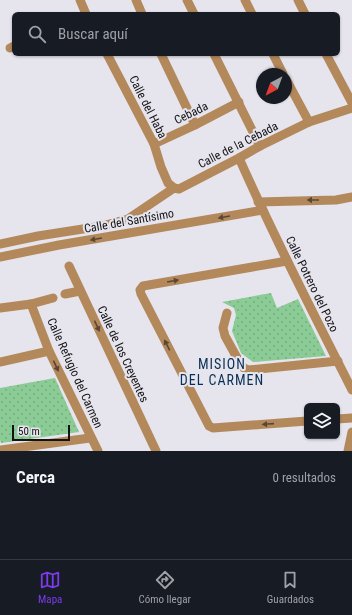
<!DOCTYPE html>
<html lang="es">
<meta charset="utf-8">
<style>
body{margin:0;font-family:"Roboto Condensed",sans-serif;background:#242831;color:#f1f3f6}
.controls{position:absolute;right:12px;bottom:12px;display:grid;overflow:hidden;border-radius:6px;box-shadow:0 1px 3px #0004}
.controls button{width:36px;height:36px;display:grid;place-items:center;padding:0;border:0;border-bottom:1px solid #363941;background:#171b24;color:#f1f3f6;font:20px sans-serif}
.compass{position:absolute;left:256px;top:68px;width:36px;height:36px;border-radius:50%;background:#171b24;box-shadow:0 1px 3px #0004;rotate:221deg}
.scale{position:absolute;left:12px;bottom:10px;width:58px;box-sizing:border-box;padding-left:4px;border:2px solid #131215;border-top:0;font-size:11px;line-height:14px;white-space:nowrap;color:#131215;-webkit-text-stroke:3px #e6e4ec;paint-order:stroke}
.list{margin:0;padding:0;list-style:none}
h2{display:flex;justify-content:space-between;align-items:center;height:52px;margin:0;padding:0 16px;font-size:17px}
h2 small{font-size:13px;font-weight:400;color:#9ea1a6}
.icon{flex:none;width:22px;height:22px;fill:none;stroke:currentColor;stroke-width:2;stroke-linecap:round;stroke-linejoin:round}
.map{position:relative;flex:none;width:352px;height:451px;overflow:hidden}
.search{position:absolute;background:#171b24;box-shadow:0 1px 3px #0004;left:12px;right:12px;top:12px;height:44px;display:flex;align-items:center;gap:10px;box-sizing:border-box;padding:0 14px;border-radius:6px;color:#9ea1a6;font-size:15px}
.sheet{height:108px;background:#171b24}
nav{display:flex;justify-content:space-around;align-items:center;box-sizing:border-box;height:56px;border-top:1px solid #363941;background:#171b24;font-size:11px;color:#9ea1a6}
nav a{display:grid;justify-items:center;gap:2px}
nav .on{color:#7c3aed}
.map>svg:first-child{display:block}
</style>
<div class="map">
<svg width="352" height="451" viewBox="0 0 352 451">
<defs>
<pattern id="grass-dots" width="8" height="8" patternUnits="userSpaceOnUse"><rect width="8" height="8" fill="#8acb96"/><path d="M2 2h.1M6 6h.1" fill="none" stroke="#76ad80" stroke-width="1.8" stroke-linecap="round"/></pattern>
</defs>
<rect width="100%" height="100%" fill="#e6e4ec"/>
<!-- grass -->
<g fill="url(#grass-dots)">
<path d="M271 293 277 308 298 299 326 356 253 362 241 353 232 331 236 315 234 308 222 302Z"/>
<path d="M55 378 79 432 1 443 0 440V388Z"/>
</g>
<g fill="none" stroke-linecap="round" stroke-linejoin="round">
<!-- minor -->
<g stroke="#b3885b" stroke-width="9">
<path d="M80 0 86 14"/>
<path d="M136 0 142 14"/>
<path d="M187 0 194 14"/>
<path d="M245 0 252 14"/>
<path d="M298 0 305 14"/>
<path d="M10 48 14 46"/>
<path d="M107 54 154 144 161 167 168 183 174 188 179 189 239 158 260 146 309 122 352 108"/>
<path d="M161 54 195 125"/>
<path d="M214 54 260 146"/>
<path d="M273 54 283 74"/>
<path d="M326 54 352 103"/>
<path d="M286 79 309 122"/>
<path d="M154 144 195 125 239 102"/>
<path d="M239 158C274 237 313 313 352 390"/>
<path d="M258 202 336 200 352 197"/>
<path d="M0 244 38 236 102 226 128 219 174 188"/>
<path d="M0 257 59 245 263 210"/>
<path d="M287 261 143 286 140 290 141 294 209 426 213 428 307 421"/>
<path d="M69 266 156 451"/>
<path d="M65 294 80 291"/>
<path d="M31 304 49 351 98 451"/>
<path d="M0 308 31 304 53 298"/>
<path d="M227 313 223 328 225 336 241 365 244 368 248 370 338 361"/>
<path d="M0 362 49 351"/>
<path d="M337 419 352 418"/>
<path d="M1 450 90 438"/>
<path d="M348 451 352 432"/>
</g>
</g>
<!-- one-way arrows -->
<defs><path id="oneway-solid" d="M-6-.8H1V-3.2L6.5 0L1 3.2V.8H-6Z"/></defs>
<g fill="#5b4734">
<use href="#oneway-solid" transform="translate(313 200) rotate(-180)"/>
<use href="#oneway-solid" transform="translate(224 217) rotate(170)"/>
<use href="#oneway-solid" transform="translate(96 239) rotate(170)"/>
<use href="#oneway-solid" transform="translate(173 281) rotate(-10)"/>
<use href="#oneway-solid" transform="translate(97 326) rotate(65)"/>
<use href="#oneway-solid" transform="translate(167 345) rotate(-117)"/>
<use href="#oneway-solid" transform="translate(56 366) rotate(65)"/>
<use href="#oneway-solid" transform="translate(268 424) rotate(176)"/>
</g>
<g text-anchor="middle" dominant-baseline="central" stroke-width="4" stroke-linejoin="round" paint-order="stroke">
<!-- street labels -->
<g font-size="12" fill="#131215" stroke="#e6e4ec">
<text transform="translate(148 107) rotate(63)">Calle del Haba</text>
<text transform="translate(191 113) rotate(-26)">Cebada</text>
<text transform="translate(238 145) rotate(-27)">Calle de la Cebada</text>
<text transform="translate(129 221) rotate(-10)">Calle del Santísimo</text>
<text transform="translate(312 284) rotate(64)">Calle Potrero del Pozo</text>
<text transform="translate(123 354) rotate(65)">Calle de los Creyentes</text>
<text transform="translate(75 373) rotate(66)">Calle Refugio del Carmen</text>
</g>
<!-- quarter labels -->
<g font-size="14" letter-spacing="1" fill="#083056" stroke="#e6e4ec">
<text x="222" y="364">MISION<tspan x="222" dy="16">DEL CARMEN</tspan></text>
</g>
</g>
</svg>
<div class="controls">
<button><svg class="icon" aria-label="layers" viewBox="0 0 24 24"><path d="M12 4l9 5-9 5-9-5zM3 14l9 5 9-5"/></svg></button>
</div>
<svg class="compass" viewBox="-18 -18 36 36"><path d="M0-13l5 13h-10z" fill="#e53935"/><path d="M0 13l5-13h-10z" fill="#9ea1a6"/></svg>
<div class="scale">50 m</div>
<div class="search"><svg class="icon" aria-label="search" viewBox="0 0 24 24"><circle cx="10" cy="10" r="6"/><path d="M15 15l6 6"/></svg>Buscar aquí</div>
</div>
<section class="sheet">
<h2>Cerca<small>0 resultados</small></h2>
<ul class="list">
</ul>
</section>
<nav>
<a class="on"><svg class="icon" aria-label="map" viewBox="0 0 24 24"><path d="M3 6l6-2 6 2 6-2v14l-6 2-6-2-6 2zM9 4v14M15 6v14"/></svg>Mapa</a>
<a><svg class="icon" aria-label="directions" viewBox="0 0 24 24"><path d="M12 3l9 9-9 9-9-9zM9 14v-3h6M13 9l2 2-2 2"/></svg>Cómo llegar</a>
<a><svg class="icon" aria-label="saved" viewBox="0 0 24 24"><path d="M7 4h10v16l-5-4-5 4z"/></svg>Guardados</a>
</nav>
